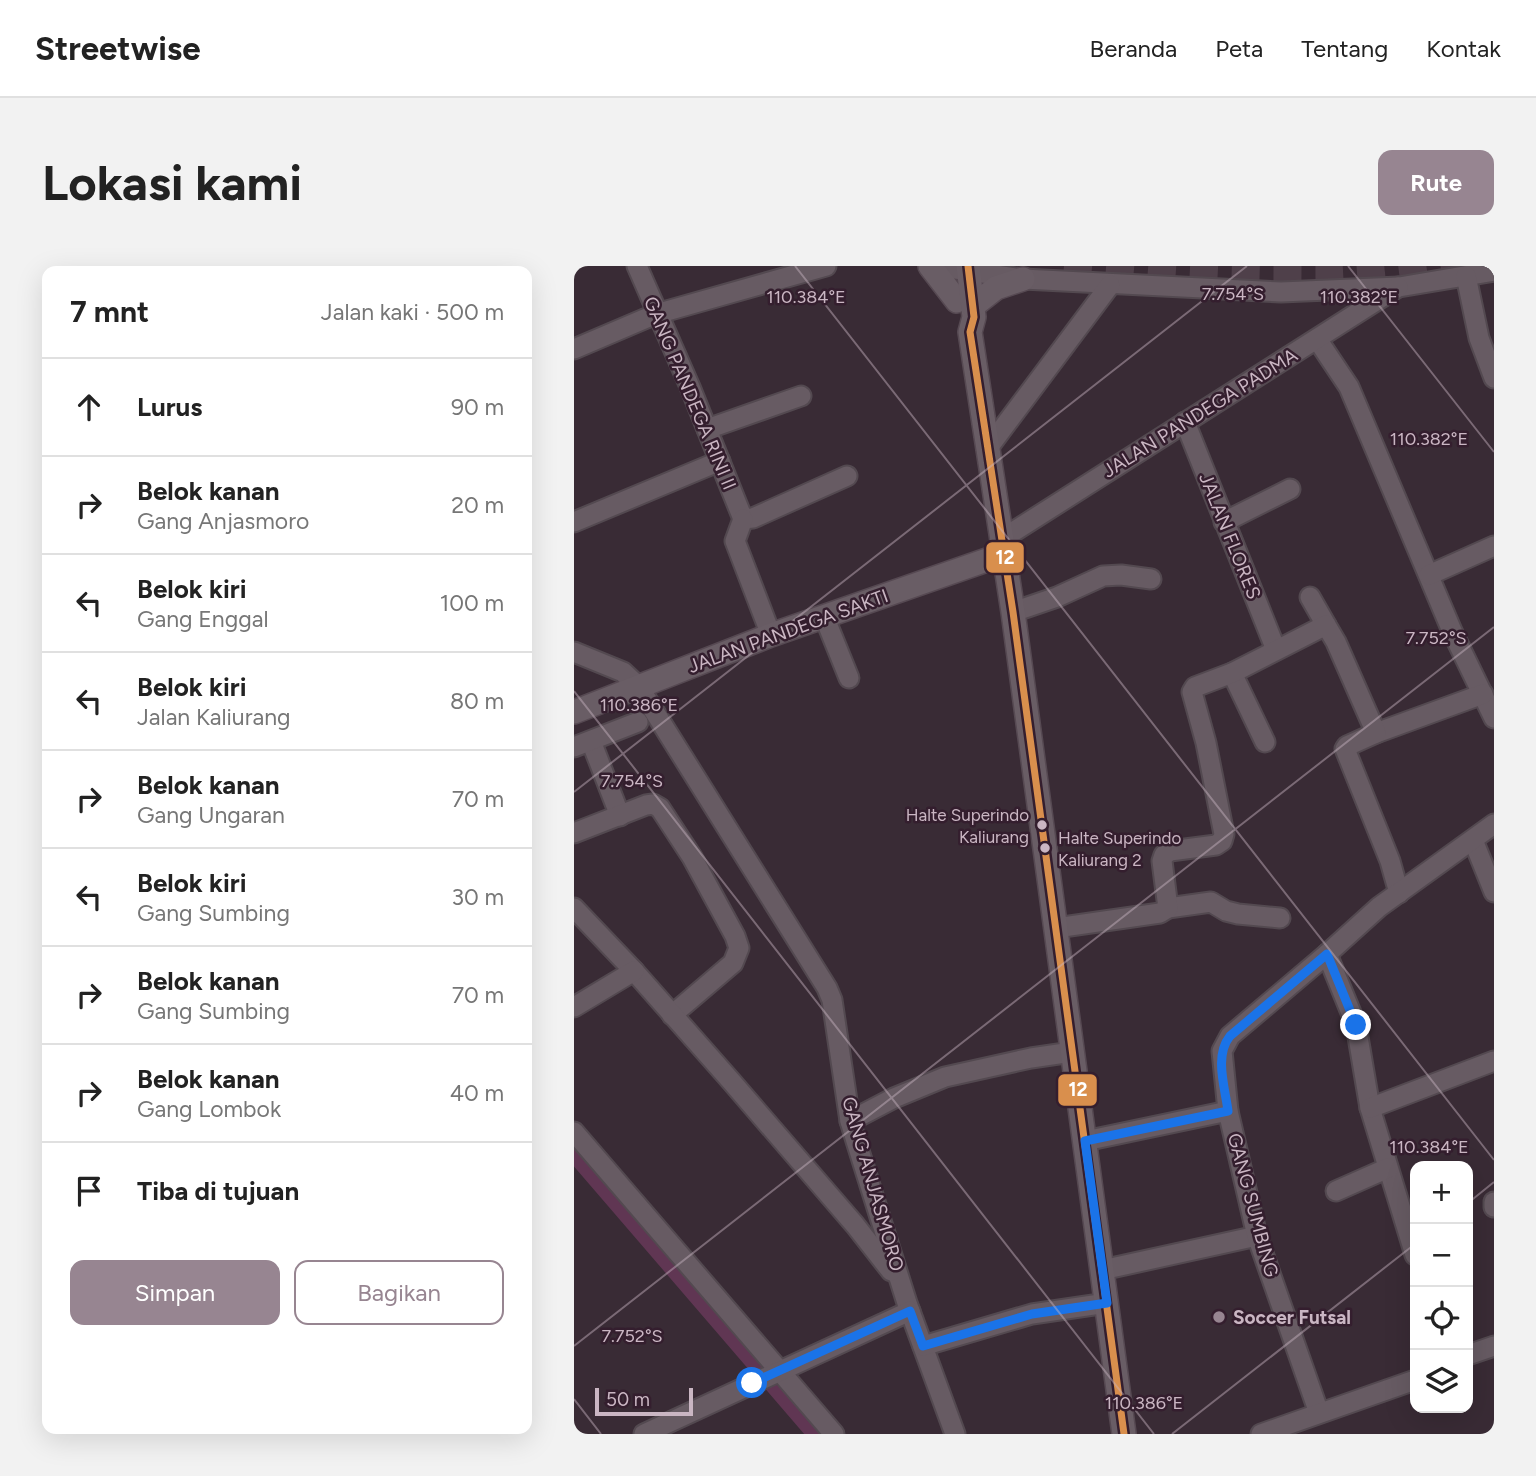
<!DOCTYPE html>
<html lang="id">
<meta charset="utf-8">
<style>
body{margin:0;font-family:Figtree,sans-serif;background:#f2f2f2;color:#222}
.controls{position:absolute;right:21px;bottom:21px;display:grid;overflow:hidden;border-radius:14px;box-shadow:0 7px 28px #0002}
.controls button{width:63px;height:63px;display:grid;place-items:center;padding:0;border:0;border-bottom:2px solid #e0e0e0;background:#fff;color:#222;font:35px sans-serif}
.scale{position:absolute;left:21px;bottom:18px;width:98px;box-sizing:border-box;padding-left:7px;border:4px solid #cab6c3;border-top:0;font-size:19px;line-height:24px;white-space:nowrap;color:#cab6c3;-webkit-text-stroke:5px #341e2e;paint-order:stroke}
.stop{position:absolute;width:21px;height:21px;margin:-16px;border:5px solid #1a73e8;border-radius:50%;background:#fff}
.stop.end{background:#1a73e8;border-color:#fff;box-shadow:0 2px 7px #0008}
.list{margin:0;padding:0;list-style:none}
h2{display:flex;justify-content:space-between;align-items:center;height:91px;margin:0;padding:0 28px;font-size:30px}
h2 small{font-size:23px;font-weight:400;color:#767676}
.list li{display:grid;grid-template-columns:46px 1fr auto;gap:21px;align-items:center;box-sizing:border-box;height:98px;padding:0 28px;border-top:2px solid #e0e0e0}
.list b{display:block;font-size:26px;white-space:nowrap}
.list p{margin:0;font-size:23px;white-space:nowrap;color:#767676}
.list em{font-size:23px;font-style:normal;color:#767676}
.actions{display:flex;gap:14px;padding:21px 28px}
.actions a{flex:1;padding:16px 0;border:2px solid #978591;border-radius:14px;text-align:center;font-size:24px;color:#978591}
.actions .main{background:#978591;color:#fff}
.icon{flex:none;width:38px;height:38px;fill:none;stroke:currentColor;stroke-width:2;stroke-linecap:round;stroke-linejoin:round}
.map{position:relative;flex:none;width:920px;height:1168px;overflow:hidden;border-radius:14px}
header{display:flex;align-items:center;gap:42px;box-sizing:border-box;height:98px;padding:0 35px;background:#fff;border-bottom:2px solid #e0e0e0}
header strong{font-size:33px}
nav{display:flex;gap:38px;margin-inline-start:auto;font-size:24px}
.intro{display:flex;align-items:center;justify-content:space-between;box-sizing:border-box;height:168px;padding:0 42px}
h1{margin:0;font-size:49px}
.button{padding:18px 32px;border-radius:14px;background:#978591;color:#fff;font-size:24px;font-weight:700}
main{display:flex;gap:42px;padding:0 42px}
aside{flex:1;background:#fff;border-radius:14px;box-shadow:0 7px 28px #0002}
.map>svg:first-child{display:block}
</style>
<header>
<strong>Streetwise</strong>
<nav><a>Beranda</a><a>Peta</a><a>Tentang</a><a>Kontak</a></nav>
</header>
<div class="intro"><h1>Lokasi kami</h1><a class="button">Rute</a></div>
<main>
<aside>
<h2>7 mnt<small>Jalan kaki · 500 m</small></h2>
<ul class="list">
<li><svg class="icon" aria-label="ahead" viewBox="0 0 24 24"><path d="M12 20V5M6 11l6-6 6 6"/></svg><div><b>Lurus</b></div><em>90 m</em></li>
<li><svg class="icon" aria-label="right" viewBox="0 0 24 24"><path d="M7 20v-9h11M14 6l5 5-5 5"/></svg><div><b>Belok kanan</b><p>Gang Anjasmoro</p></div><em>20 m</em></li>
<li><svg class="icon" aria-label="left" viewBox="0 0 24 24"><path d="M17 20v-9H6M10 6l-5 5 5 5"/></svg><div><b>Belok kiri</b><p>Gang Enggal</p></div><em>100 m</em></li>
<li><svg class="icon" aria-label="left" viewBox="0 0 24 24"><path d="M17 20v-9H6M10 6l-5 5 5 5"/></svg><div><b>Belok kiri</b><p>Jalan Kaliurang</p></div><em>80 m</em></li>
<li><svg class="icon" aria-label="right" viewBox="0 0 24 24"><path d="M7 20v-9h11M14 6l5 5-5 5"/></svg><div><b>Belok kanan</b><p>Gang Ungaran</p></div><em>70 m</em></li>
<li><svg class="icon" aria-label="left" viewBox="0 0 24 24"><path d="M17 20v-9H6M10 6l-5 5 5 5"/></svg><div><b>Belok kiri</b><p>Gang Sumbing</p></div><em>30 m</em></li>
<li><svg class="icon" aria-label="right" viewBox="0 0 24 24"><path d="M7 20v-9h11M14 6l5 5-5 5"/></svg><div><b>Belok kanan</b><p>Gang Sumbing</p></div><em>70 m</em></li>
<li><svg class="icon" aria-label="right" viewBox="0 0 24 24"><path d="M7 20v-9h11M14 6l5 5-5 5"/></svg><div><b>Belok kanan</b><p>Gang Lombok</p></div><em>40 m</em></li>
<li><svg class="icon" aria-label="arrive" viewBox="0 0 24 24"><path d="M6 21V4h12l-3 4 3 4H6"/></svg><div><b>Tiba di tujuan</b></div></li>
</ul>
<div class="actions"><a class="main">Simpan</a><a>Bagikan</a></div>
</aside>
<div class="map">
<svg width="920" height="1168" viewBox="0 0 920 1168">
<rect width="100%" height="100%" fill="#392b35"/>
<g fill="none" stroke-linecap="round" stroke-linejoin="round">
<!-- river -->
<path stroke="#603653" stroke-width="24" d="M0 882 246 1168"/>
<!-- highway-tunnel -->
<path stroke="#4f404a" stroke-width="28" stroke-dasharray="28 14" stroke-linecap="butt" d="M490 0C573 9 656 15 740 14 788 14 836 7 884 0"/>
<defs>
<g id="minor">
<path d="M63 0 116 121 169 253 179 252 273 210"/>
<path d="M361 0 449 13 707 26 825 21 920 5"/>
<path d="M892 10 905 72 920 112"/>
<path d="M743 73 775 121 878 365 920 452"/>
<path d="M0 83 82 48 252 0"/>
<path d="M611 156 702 384"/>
<path d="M133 163 227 130"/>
<path d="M414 182 536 19"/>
<path d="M169 253 161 275 197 369"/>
<path d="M0 256 146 195"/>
<path d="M650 256 716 223"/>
<path d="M428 273 824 21"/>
<path d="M855 309 920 280"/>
<path d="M736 331 752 359"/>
<path d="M439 346 483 331 529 310 547 309 577 313"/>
<path d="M250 350 275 412"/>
<path d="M0 386 49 406 65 421 253 722 258 734 276 855 282 875 333 1037 381 1168"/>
<path d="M658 407 691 476"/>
<path d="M802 467 909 428"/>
<path d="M17 475 46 550"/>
<path d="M0 481 64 456"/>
<path d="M0 567 72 539 79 538 86 542 118 591 161 670 165 682 159 697 98 749"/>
<path d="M899 574 920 626"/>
<path d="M0 642 60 705 157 815 281 959 317 1005"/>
<path d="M594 642 637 636 652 645 664 648 706 652"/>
<path d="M482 662 586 647 594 642 588 595 590 589 596 585 642 579 648 575 650 568 632 477 618 426 621 421 658 407 752 359 762 376 802 467 773 480 771 483 816 595 825 627"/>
<path d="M753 688 782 759 796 842 841 989"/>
<path d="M0 741 60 705"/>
<path d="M796 842 920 795"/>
<path d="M276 855 320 832 371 811 457 792 498 786"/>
<path d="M0 866 260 1168"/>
<path d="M511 875 654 845"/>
<path d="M762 925 814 902"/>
<path d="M920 936V941"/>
<path d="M528 1004 683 970"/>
<path d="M349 1080 458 1048 533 1037"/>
<path d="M894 1089 920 1080"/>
<path d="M745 1147 683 970 654 845 648 785 656 770 753 688 805 641 920 558"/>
<path d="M70 1168 336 1045"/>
<path d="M687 1168 841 1114"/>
</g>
<g id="major">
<path d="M356 0 383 35"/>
<path d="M394 0 400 51 396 66 439 346 550 1168"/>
<path d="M399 40 422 22 449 13"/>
<path d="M0 446 197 369 430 288"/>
</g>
</defs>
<!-- minor casing -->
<use href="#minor" stroke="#534950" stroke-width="23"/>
<!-- major casing -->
<use href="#major" stroke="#564952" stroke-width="26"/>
<!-- minor -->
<use href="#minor" stroke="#675b63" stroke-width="19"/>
<!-- major -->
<use href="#major" stroke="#695d65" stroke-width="23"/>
<defs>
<path id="bus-1" d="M394 0 400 51 396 66 439 346 550 1168"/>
</defs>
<!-- bus-1 casing -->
<use href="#bus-1" stroke="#341e2e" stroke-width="12"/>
<!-- bus-1 -->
<use href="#bus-1" stroke="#d98f4d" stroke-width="7"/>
</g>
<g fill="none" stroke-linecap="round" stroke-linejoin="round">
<!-- route -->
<path stroke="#1a73e8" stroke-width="9" d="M178 1117 336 1045 349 1080 458 1048 533 1037 511 875 654 845C651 821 640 790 656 770L753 688 782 759"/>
</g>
<!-- ticks -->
<path fill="none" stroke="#cab6c3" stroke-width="2" stroke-opacity="0.45" d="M221 0 920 894M774 0 920 186M0 425 580 1168M0 526 673 0M894 937 920 916M0 1080 920 361M0 1133 27 1168M598 1168 841 978"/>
<!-- markers -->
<g fill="#cab6c3" stroke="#341e2e" stroke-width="2.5">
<circle cx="468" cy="559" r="6"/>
<circle cx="471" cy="582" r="6"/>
</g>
<circle fill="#978591" stroke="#341e2e" stroke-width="2.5" cx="645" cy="1051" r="7"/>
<g text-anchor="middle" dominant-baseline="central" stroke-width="5" stroke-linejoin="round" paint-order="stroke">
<!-- bus labels -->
<g font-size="17" fill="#cab6c3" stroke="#341e2e" text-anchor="end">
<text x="455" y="549">Halte Superindo<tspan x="455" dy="22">Kaliurang</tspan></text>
<text x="484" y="572" text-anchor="start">Halte Superindo<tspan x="484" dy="22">Kaliurang 2</tspan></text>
</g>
<!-- street labels -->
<g font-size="19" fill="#cab6c3" stroke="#341e2e">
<text transform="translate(116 127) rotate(67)">GANG PANDEGA RINI II</text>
<text transform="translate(626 147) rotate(-32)">JALAN PANDEGA PADMA</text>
<text transform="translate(656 270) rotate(68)">JALAN FLORES</text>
<text transform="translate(214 365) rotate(-20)">JALAN PANDEGA SAKTI</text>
<text transform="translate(299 918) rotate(74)">GANG ANJASMORO</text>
<text transform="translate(679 939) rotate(75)">GANG SUMBING</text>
</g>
<!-- poi labels -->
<g font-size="19" font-weight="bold" fill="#cab6c3" stroke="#341e2e" text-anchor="start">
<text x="659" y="1051">Soccer Futsal</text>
</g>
</g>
<g font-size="18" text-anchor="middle" fill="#cab6c3" stroke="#341e2e" stroke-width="5" stroke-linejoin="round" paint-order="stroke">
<text x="659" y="34">7.754°S</text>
<text x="232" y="37">110.384°E</text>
<text x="785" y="37">110.382°E</text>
<text x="855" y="179">110.382°E</text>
<text x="862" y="378">7.752°S</text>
<text x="65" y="445">110.386°E</text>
<text x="58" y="521">7.754°S</text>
<text x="855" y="887">110.384°E</text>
<text x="58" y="1076">7.752°S</text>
<text x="570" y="1143">110.386°E</text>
</g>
<g stroke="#341e2e" stroke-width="2.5">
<rect x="411" y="275" width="40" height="33" rx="7" fill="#d98f4d"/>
<rect x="483" y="807" width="41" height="34" rx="7" fill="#d98f4d"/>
</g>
<g font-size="19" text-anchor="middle" font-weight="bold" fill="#fff">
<text x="431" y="298">12</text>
<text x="504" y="830">12</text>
</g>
</svg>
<div class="controls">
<button>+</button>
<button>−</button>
<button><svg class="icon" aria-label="locate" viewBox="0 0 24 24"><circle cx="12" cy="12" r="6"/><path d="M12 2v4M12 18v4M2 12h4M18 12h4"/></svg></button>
<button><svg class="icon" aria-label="layers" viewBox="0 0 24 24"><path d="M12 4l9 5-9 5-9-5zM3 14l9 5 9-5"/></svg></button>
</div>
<div class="scale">50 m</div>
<div class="stop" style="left:178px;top:1117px"></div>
<div class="stop end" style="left:782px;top:759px"></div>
</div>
</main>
